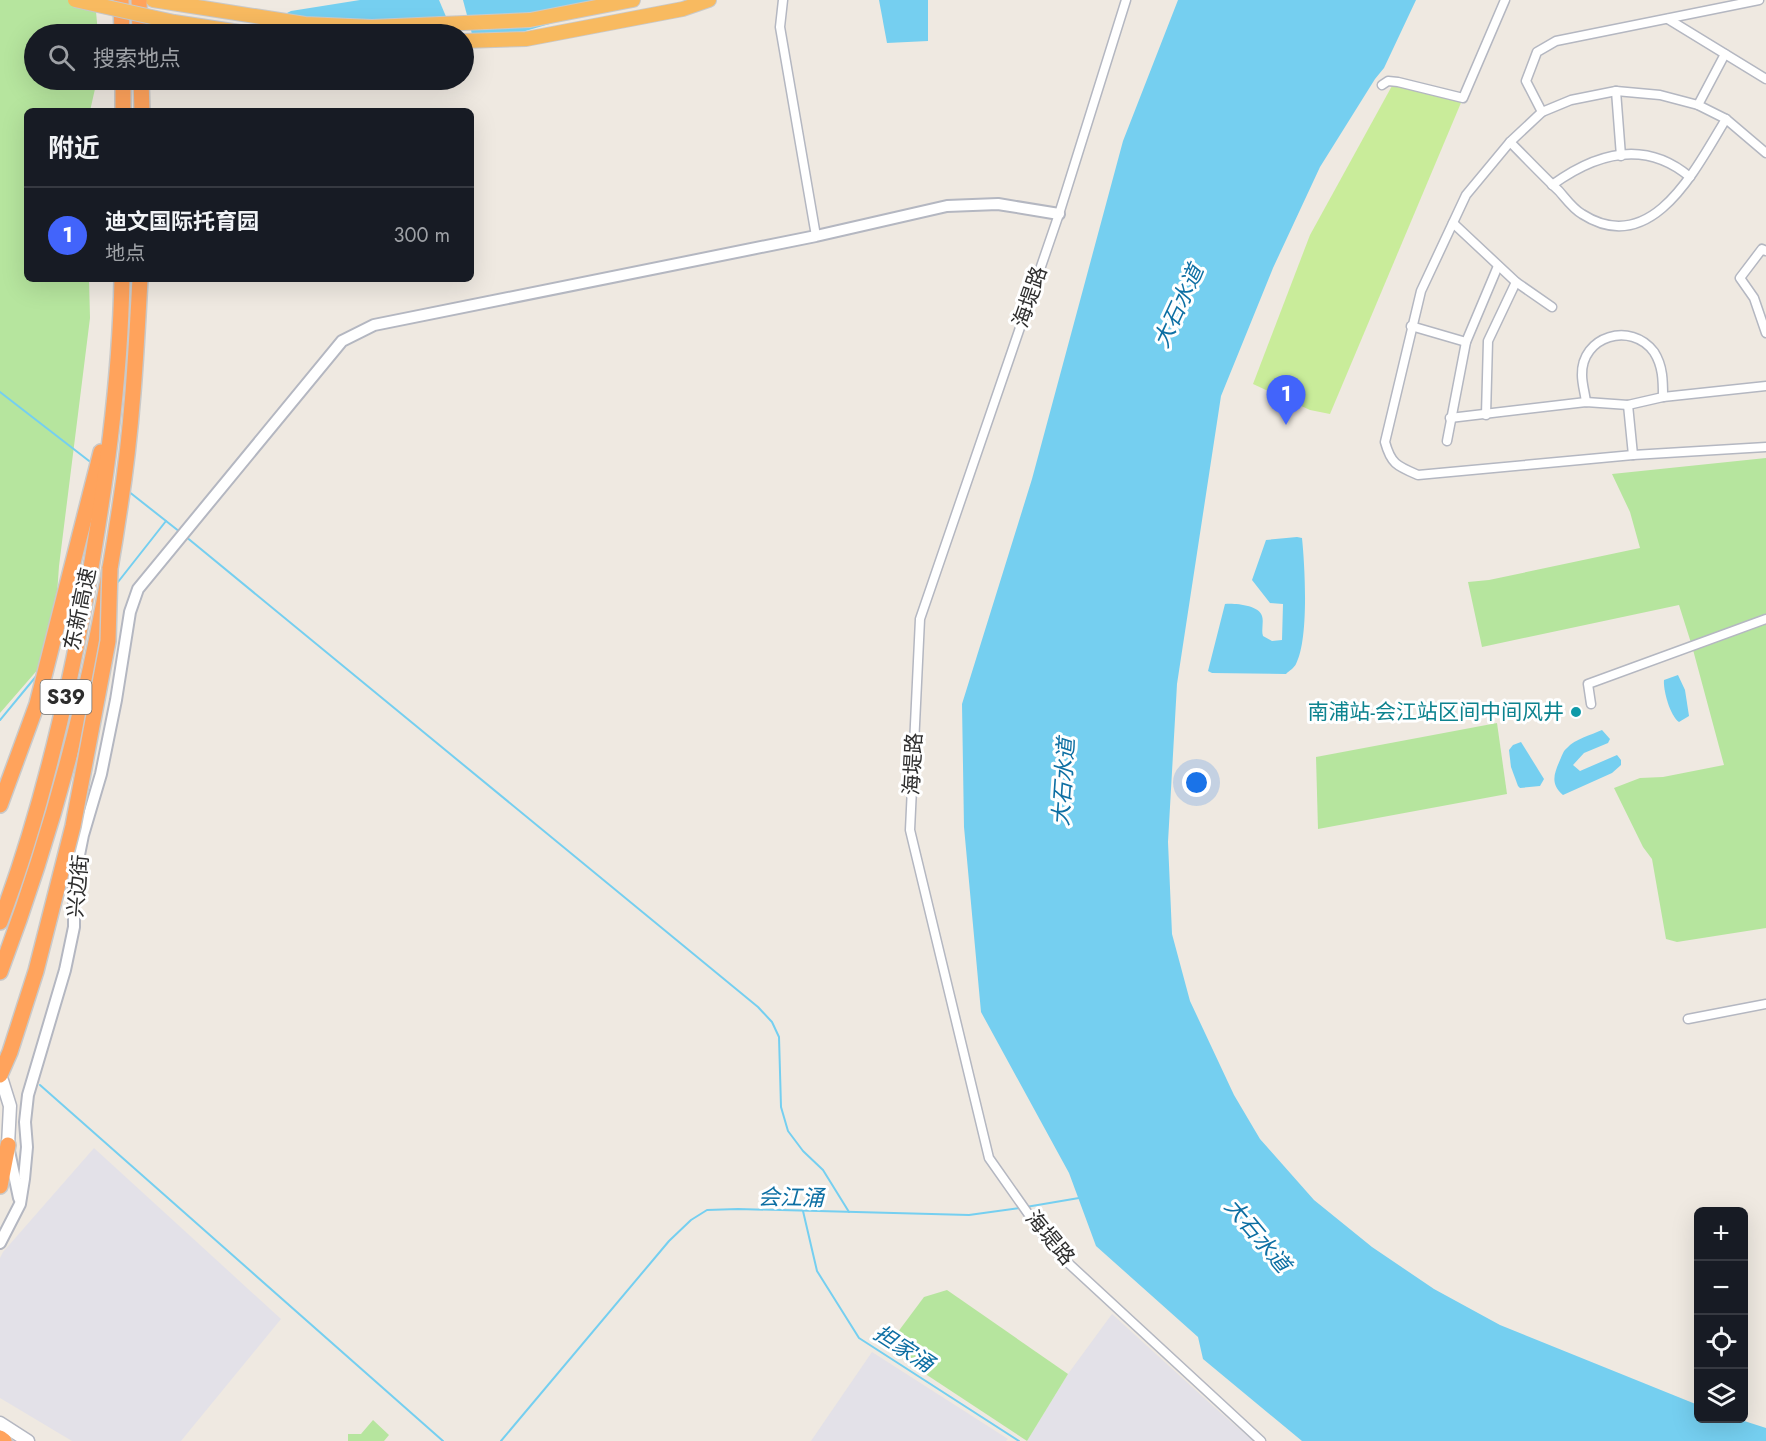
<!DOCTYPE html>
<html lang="zh">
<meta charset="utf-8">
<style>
body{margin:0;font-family:Jost,"Noto Sans SC",sans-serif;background:#20242c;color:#f1f3f6}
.controls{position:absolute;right:18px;bottom:18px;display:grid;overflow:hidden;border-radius:9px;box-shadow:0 6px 24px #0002}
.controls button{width:54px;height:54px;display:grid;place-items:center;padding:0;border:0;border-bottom:2px solid #363941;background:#171b24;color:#f1f3f6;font:30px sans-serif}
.you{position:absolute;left:1197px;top:783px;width:21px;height:21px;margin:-15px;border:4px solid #fff;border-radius:50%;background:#1a73e8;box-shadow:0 0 0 9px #1a73e833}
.badge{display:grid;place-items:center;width:39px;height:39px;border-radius:50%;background:#4264fb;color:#fff;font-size:20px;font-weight:700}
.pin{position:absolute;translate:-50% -50px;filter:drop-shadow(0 2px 3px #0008)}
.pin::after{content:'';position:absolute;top:32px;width:21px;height:18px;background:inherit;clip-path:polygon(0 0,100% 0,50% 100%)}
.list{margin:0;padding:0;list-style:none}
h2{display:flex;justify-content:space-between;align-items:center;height:78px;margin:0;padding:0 24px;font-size:26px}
h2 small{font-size:20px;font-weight:400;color:#9ea1a6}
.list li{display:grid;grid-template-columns:39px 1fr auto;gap:18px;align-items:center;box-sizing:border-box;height:96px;padding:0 24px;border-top:2px solid #363941}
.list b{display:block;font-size:22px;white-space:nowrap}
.list p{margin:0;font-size:20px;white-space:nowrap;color:#9ea1a6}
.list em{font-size:20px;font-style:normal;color:#9ea1a6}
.icon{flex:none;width:33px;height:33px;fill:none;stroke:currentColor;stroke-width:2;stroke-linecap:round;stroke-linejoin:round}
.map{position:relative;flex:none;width:1766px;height:1441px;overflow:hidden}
.search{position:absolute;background:#171b24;box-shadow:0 6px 24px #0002;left:24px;top:24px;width:450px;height:66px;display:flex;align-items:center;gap:15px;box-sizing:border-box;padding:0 21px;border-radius:33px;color:#9ea1a6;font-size:22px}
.panel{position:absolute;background:#171b24;box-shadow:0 6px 24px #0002;left:24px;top:108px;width:450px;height:174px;border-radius:9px}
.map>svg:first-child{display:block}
</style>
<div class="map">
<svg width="1766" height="1441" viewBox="0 0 1766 1441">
<rect width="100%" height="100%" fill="#efe9e1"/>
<!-- industrial -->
<g fill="#e3e1e8">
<path d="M94 1148 281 1319 181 1441H72L0 1398V1258L3 1252Z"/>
<path d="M1112 1314 1214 1407 1253 1441H1027L1068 1374Z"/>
<path d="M872 1352 1008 1439 1006 1441H811Z"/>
</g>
<!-- green -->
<g fill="#b6e59e">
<path d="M0 0H95L98 34H34V80H97L90 111H27V279H89L90 318 59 566 53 652 0 713Z"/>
<path d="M1766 458V928L1677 942 1666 939 1652 859 1643 847 1614 788 1640 778 1663 777 1724 765 1692 646 1679 605 1482 647 1468 582 1489 580 1640 548 1630 512 1612 474Z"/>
<path d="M1497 723 1507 794 1318 829 1316 757Z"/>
<path d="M947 1290 1068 1374 1027 1441 886 1348 924 1297Z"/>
<path d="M373 1420 389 1435 384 1441H348V1434H361Z"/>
</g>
<!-- pitch -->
<path fill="#c9ec9a" d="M1393 84 1463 98 1330 414 1310 410 1253 384 1310 235Z"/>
<!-- water -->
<g fill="#75cff0">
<path d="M360 0H439L447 19 449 34H281V16L291 11Z"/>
<path d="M463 0H632L515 34 473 38Z"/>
<path d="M879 0H928V41L887 43Z"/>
<path d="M1178 0H1416L1384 68 1375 79 1320 167 1273 268 1221 396 1177 684 1168 842 1172 934 1190 1001 1234 1095 1260 1139 1314 1200 1372 1247 1434 1289 1500 1325 1698 1405V1418L1738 1419 1766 1428V1441H1302L1203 1359 1198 1337 1096 1246 1069 1173 981 1012 964 827 962 704 1032 479 1123 141Z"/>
<path d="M1297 537 1302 538C1305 568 1309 639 1296 664 1294 668 1289 671 1286 674L1212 673 1208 671 1225 604C1234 603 1259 605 1262 616 1264 622 1261 630 1263 636L1272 641 1282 640 1283 604 1270 603 1252 580 1266 540Z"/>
<path d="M1678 675 1685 690 1689 716 1679 722C1670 716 1663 690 1664 680Z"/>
<path d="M1602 730 1610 739 1608 743 1584 753 1573 765 1580 771 1617 755 1621 760V765L1612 773 1563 795C1550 784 1554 774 1560 760 1562 756 1563 751 1567 748 1575 739 1591 735 1602 730Z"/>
<path d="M1521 742 1544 779 1540 786 1520 788 1518 786 1511 767 1509 750 1513 745Z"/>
</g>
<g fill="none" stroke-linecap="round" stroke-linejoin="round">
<!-- stream -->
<g stroke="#75cff0" stroke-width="2">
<path d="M0 392 93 464"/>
<path d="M128 491 180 532"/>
<path d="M185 536 758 1007 772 1022 779 1037 781 1107 788 1131 803 1151 823 1170 849 1212"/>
<path d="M118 582 166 521"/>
<path d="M0 720 38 674"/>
<path d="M40 1085 443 1441"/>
<path d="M1026 1207 1079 1198"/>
<path d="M803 1211 817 1271 859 1338 1019 1441"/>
<path d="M501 1441 669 1241 691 1220 707 1210 738 1209 969 1215 1020 1208"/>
</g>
<defs>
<g id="minor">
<path d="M783 0 780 27 816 236"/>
<path d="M1126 0 1059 214 920 619 910 830 989 1158 1053 1249 1261 1441"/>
<path d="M1668 19 1766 79"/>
<path d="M1382 85 1388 81 1398 82 1463 98 1505 0"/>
<path d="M1616 91 1621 156"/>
<path d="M1698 105 1725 54"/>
<path d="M1542 112 1526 81 1537 52 1556 41 1759 0"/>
<path d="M1510 142C1526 158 1542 175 1559 191 1566 199 1573 209 1582 214 1652 259 1696 168 1726 119"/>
<path d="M1766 153 1726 119 1698 105 1660 95 1616 91 1571 100 1542 112 1510 142 1466 195 1421 291 1385 442C1391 464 1397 466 1418 475L1633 455 1766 447"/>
<path d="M1552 185C1596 153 1645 139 1690 177"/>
<path d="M1453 223 1516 282 1552 307"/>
<path d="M1766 251 1762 249 1740 278 1754 298 1766 333"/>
<path d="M1411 326 1466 342"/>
<path d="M1586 402C1585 393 1582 384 1582 375 1581 336 1631 321 1654 352 1663 366 1663 381 1663 397"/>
<path d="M1628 405 1633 455"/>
<path d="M1486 415 1488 341 1516 282"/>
<path d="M1450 418 1586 402 1628 405 1663 397 1766 386"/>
<path d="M1447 441 1466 342 1498 266"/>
<path d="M1591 704 1588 684 1766 619"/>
<path d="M1688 1019 1766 1004"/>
</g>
<g id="tertiary">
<path d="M9 1151 19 1198"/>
<path d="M0 1243 20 1204 24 1179 27 1147 25 1122 28 1095 65 970 74 927V880L83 835 101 774 116 700 130 612 138 589 342 341 374 325 816 236 947 206 998 204 1059 214"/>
</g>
<g id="secondary">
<path d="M0 1074 10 1106 8 1145"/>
<path d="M0 1423 28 1441"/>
</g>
<g id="trunk">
<path d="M153 0 305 24 372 27 530 20 633 0"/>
<path d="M464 41 526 39 683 9 709 0"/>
</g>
<g id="motorway">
<path d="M121 0 122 34"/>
<path d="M139 0 140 34"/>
<path d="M123 80V111"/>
<path d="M141 80 142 111"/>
<path d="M0 805 37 704 101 452"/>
<path d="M0 922C40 817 67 701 87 591 105 488 120 384 122 279"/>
<path d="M0 972C57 822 97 664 120 506 132 431 136 355 140 279"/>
<path d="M0 1186 8 1145"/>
<path d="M0 1438 4 1441"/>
</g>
</defs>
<!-- minor casing -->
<use href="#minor" stroke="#b4b7c1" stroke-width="11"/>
<!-- tertiary casing -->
<use href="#tertiary" stroke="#b4b7c1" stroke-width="14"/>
<!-- secondary casing -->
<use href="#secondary" stroke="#b4b7c1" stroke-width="15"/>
<!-- trunk casing -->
<use href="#trunk" stroke="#c9c9c9" stroke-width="16"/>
<!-- motorway casing -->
<use href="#motorway" stroke="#c9c9c9" stroke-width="18"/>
<!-- minor -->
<use href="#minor" stroke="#fff" stroke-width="8"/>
<!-- tertiary -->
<use href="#tertiary" stroke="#fff" stroke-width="10"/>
<!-- secondary -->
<use href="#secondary" stroke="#fff" stroke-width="12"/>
<!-- trunk -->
<use href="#trunk" stroke="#f8ba60" stroke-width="14"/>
<!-- motorway -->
<use href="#motorway" stroke="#ffa35c" stroke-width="15"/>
<defs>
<path id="trunk-bridge" d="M75 0 174 22 253 34"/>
<path id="motorway-bridge" d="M0 1075 10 1052 36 971 73 826 108 641 110 568"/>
</defs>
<!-- trunk-bridge casing -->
<use href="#trunk-bridge" stroke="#c9c9c9" stroke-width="16" stroke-linecap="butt"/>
<!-- motorway-bridge casing -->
<use href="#motorway-bridge" stroke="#c9c9c9" stroke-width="18" stroke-linecap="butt"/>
<!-- trunk-bridge -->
<use href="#trunk-bridge" stroke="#f8ba60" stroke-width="14"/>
<!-- motorway-bridge -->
<use href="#motorway-bridge" stroke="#ffa35c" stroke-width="15"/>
</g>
<!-- markers -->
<circle fill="#0f9aa8" stroke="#fff" stroke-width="2" cx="1576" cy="712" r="6"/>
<g text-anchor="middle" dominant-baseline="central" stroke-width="6" stroke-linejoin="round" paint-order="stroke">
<!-- shield labels -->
<rect fill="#fff" stroke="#6d6d6d" stroke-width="1.5" x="40.5" y="680" width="51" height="34" rx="4.5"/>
<g font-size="20" font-weight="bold" fill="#2e2e2e">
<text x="66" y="697">S39</text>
</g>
<!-- street labels -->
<g font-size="21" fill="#2e2e2e" stroke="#fff">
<text transform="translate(1030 297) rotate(-71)">海堤路</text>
<text transform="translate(80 609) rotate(-78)">东新高速</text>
<text transform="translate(913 764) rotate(-87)">海堤路</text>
<text transform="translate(78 886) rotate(-85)">兴边街</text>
<text transform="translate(1050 1238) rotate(50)">海堤路</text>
</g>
<!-- culture labels -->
<g font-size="21" fill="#0d838f" stroke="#fff" text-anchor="end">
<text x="1564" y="712">南浦站-会江站区间中间风井</text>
</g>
<!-- water labels -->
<g font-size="22" font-style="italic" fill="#0d6fa3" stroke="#fff">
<text transform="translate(1178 306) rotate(-65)">大石水道</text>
<text transform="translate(1063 782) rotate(-86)">大石水道</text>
<text transform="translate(791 1197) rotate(1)">会江涌</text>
<text transform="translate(1258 1235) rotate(50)">大石水道</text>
<text transform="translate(904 1348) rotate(33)">担家涌</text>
</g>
</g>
</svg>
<div class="controls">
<button>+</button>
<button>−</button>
<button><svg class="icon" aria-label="locate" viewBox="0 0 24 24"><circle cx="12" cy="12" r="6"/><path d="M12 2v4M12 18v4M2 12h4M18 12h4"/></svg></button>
<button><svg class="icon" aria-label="layers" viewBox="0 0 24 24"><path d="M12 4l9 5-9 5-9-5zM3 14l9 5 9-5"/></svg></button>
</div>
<div class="you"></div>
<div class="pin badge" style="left:1286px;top:425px">1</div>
<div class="search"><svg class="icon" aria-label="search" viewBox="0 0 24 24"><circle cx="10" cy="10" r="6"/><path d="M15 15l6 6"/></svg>搜索地点</div>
<section class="panel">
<h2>附近<small></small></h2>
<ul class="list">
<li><span class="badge">1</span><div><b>迪文国际托育园</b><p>地点</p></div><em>300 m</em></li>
</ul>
</section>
</div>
